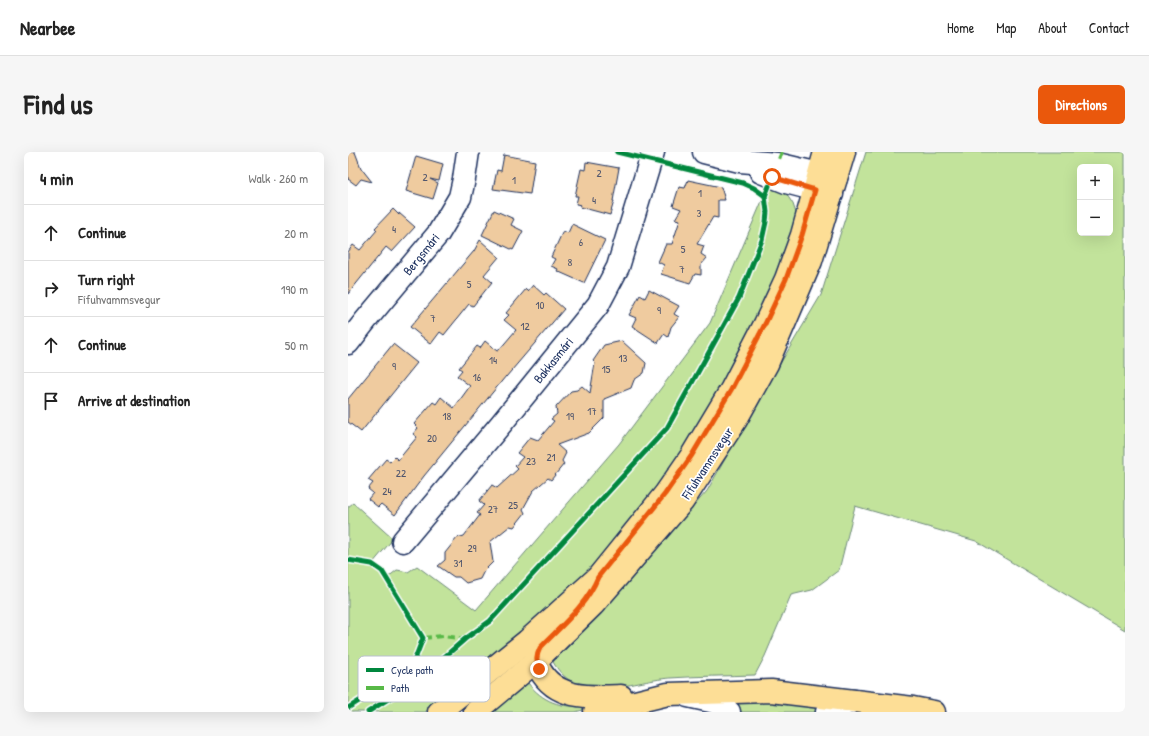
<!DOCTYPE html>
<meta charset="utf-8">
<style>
body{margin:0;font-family:"Patrick Hand",sans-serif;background:#f6f6f6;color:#222}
.controls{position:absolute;right:12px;top:12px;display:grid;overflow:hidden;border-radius:6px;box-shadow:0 4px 16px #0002}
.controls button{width:36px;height:36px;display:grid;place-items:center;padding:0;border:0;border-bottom:1px solid #e0e0e0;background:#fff;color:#222;font:20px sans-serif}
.stop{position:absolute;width:12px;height:12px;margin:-9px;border:3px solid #ea580c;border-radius:50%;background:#fff}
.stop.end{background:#ea580c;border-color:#fff;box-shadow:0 1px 4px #0008}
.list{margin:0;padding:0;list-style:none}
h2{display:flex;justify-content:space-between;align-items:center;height:52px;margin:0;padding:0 16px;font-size:17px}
h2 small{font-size:13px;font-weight:400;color:#767676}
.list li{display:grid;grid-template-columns:26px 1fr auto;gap:12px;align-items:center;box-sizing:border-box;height:56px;padding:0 16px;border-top:1px solid #e0e0e0}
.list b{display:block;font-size:15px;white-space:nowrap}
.list p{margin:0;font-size:13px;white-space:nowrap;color:#767676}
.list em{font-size:13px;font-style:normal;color:#767676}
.icon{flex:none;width:22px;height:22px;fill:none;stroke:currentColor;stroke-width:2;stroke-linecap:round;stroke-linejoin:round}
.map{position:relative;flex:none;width:777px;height:560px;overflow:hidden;border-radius:6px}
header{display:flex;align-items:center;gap:24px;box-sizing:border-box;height:56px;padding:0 20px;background:#fff;border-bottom:1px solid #e0e0e0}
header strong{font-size:19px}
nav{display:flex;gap:22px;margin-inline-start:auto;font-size:14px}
.intro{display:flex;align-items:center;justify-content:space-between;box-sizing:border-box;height:96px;padding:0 24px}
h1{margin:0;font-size:28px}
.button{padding:10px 18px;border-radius:6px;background:#ea580c;color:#fff;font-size:14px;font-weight:700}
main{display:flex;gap:24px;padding:0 24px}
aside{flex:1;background:#fff;border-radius:6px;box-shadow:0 4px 16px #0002}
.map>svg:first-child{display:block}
</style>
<header>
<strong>Nearbee</strong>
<nav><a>Home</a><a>Map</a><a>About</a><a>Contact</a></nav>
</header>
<div class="intro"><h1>Find us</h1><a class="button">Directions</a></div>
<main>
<aside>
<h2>4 min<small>Walk · 260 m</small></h2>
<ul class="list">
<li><svg class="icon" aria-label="ahead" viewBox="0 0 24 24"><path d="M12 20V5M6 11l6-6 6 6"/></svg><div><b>Continue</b></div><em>20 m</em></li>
<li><svg class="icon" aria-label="right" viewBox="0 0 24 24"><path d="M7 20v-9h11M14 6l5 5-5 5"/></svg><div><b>Turn right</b><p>Fífuhvammsvegur</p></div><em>190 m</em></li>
<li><svg class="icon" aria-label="ahead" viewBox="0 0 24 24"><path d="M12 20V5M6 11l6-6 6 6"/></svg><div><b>Continue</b></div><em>50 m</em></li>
<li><svg class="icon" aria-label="arrive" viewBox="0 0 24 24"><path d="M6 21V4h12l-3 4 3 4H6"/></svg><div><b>Arrive at destination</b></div></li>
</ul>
</aside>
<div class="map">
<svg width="777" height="560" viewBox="0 0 777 560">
<rect width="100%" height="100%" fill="#fff"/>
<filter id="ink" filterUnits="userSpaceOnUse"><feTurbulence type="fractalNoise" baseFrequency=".025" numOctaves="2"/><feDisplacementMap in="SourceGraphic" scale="8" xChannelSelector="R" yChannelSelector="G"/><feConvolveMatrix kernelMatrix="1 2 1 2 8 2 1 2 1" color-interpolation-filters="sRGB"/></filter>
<g filter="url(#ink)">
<!-- green -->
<g fill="#c2e39b" stroke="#6e897c" fill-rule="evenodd">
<path d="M518 0H777V478L628 389 507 354 491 418 464 438 443 443 417 504 407 523C379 524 350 524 322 526 282 529 231 555 205 510L241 473 359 339 407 254 473 143ZM732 15H762V81H732Z"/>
<path d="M420 35 437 40 445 52 448 61 447 80 438 108 356 267 284 370 228 431 164 493 77 560H0V355L5 351 45 387 24 412 34 419 39 426 49 418 60 420 69 414 128 458 271 292 362 171Z"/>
<path d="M177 527C191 547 209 556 234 554L235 558 227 560H137Z"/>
<path d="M382 547 477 552 468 560H393Z"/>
</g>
<!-- building -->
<g fill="#efcb9f" stroke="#1b2f5e">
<path d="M0 0H7L13 16 24 30 13 27 8 33 0 27Z"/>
<path d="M156 3 187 9 182 42 145 37 149 18 153 19Z"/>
<path d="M68 4 95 12 91 29 82 27 90 31 85 47 58 39Z"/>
<path d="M238 10 271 16 265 49H266L262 63 232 55 233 53 228 52 230 44H227L233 17 237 18Z"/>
<path d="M340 28 373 35 377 48H370V66L365 65 349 92 356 94 353 102 359 106 353 113V123L347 122 342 131 313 122 316 113 310 110 318 92H324L332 68 327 67 333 57 325 54 331 35 337 36Z"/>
<path d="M45 57 51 63V61L67 75 44 100 38 95 0 142V100L5 93 12 98 29 78 27 76Z"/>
<path d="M146 58 166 67 163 73 175 79 165 98 134 83Z"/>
<path d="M224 72 257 88 236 131 209 119 210 117 203 114 207 107 203 105 215 79 220 81Z"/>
<path d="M132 88 151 105 136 123 144 130 125 154 121 152 96 183 92 180 83 192 62 175 126 99Z"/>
<path d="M185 133 196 143 198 141 216 157 158 225V224L76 324 47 363 33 352 30 355 20 347 25 341 20 337 25 331 20 328 38 307 42 310 47 305 50 308 69 285 65 282 70 276 66 272 85 250 88 252 93 245 106 256 122 234 109 224 114 218 111 216 129 194 132 196 137 189 149 199 151 198 168 178 156 168 161 163 158 161 178 137 180 139Z"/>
<path d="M301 138 331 154 326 162 331 165 323 175 320 185 316 182 310 191 284 174 288 166 281 163 292 143 297 146Z"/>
<path d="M274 189 298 211 296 221 286 228 283 236 256 247V266L241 281 209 293 218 301 214 309 216 312 203 328 200 326 185 339 175 357 177 361 166 375 162 374 142 390 145 410 136 419 132 427 118 431 111 425H106L90 414 97 408V401L109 386 116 384 132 363 129 361 136 353 131 349 144 333 149 336 170 317 167 314 175 305 169 301 182 285 190 288 206 269 203 267 209 262 208 255 223 239 229 238 234 234 242 241 247 211 245 209 256 193Z"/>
<path d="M45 192 69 211 13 280 0 270V247Z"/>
</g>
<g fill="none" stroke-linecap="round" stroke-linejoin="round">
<defs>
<g id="minor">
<path d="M356 0 392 9 429 12 488 26"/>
<path d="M413 20 438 30 484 42"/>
<path d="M0 191 18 168 90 82 112 45 116 27 120 0"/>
<path d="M55 389 153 272 250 153 270 115 305 0"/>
<path d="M340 544 367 550 381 560"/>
<path d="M479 560 506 549"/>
</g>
<g id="major">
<path d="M192 495C187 503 187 510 192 518 208 548 244 545 273 544"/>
<path d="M91 560 179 489 250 425 317 342 344 303 383 238 417 172 438 127 454 83 477 0"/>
<path d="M127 560 188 509 245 453 335 349 388 268 419 212 463 109 496 0"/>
<path d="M247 560 320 542 423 539 565 556 586 560"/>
</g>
</defs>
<!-- minor casing -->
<use href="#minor" stroke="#1b2f5e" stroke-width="25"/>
<!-- major casing -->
<use href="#major" stroke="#1b2f5e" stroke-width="25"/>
<!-- minor -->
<use href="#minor" stroke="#fff" stroke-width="22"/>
<!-- major -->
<use href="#major" stroke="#fdde96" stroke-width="22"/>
<!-- quiet -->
<g stroke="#58b947" stroke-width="4" stroke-dasharray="8 4" stroke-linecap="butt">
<path d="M431 7 434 0"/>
<path d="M75 486 96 484 117 487"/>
</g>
<defs>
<g id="cycleway">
<path d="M269 0 395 31 406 36 417 44"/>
<path d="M0 408 24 412 34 419 75 486 65 512 57 520 0 556"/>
<path d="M20 560 70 528 117 487 142 469 319 276 391 146 414 88 418 70 419 60 417 44 421 34"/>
</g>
</defs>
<!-- cycleway casing -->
<use href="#cycleway" stroke="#fff" stroke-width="8"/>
<!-- cycleway -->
<use href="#cycleway" stroke="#00873e" stroke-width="5"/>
</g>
</g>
<g fill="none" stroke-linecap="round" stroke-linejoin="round" filter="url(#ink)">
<!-- route -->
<path stroke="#ea580c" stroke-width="5" d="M191 517C188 509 188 504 192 496 213 474 238 454 250 425L317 342 344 303 383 238 417 172 438 127 454 83 467 38 424 25"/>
</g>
<g text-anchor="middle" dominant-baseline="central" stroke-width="3.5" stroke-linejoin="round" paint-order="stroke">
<!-- number labels -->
<g font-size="11" fill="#50566e">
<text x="251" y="21">2</text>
<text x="77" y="25">2</text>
<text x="166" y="28">1</text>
<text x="352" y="41">1</text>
<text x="246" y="48">4</text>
<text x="351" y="61">3</text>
<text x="46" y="77">4</text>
<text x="233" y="90">6</text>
<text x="335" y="97">5</text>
<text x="222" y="110">8</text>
<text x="334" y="117">7</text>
<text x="121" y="132">5</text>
<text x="192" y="153">10</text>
<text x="311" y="158">9</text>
<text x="85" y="166">7</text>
<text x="177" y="174">12</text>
<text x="275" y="206">13</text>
<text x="145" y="208">14</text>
<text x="46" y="214">9</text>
<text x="258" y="217">15</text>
<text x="129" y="225">16</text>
<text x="244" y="259">17</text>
<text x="99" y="264">18</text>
<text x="222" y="264">19</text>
<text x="84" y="286">20</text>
<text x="203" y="305">21</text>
<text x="183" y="309">23</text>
<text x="53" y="321">22</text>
<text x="39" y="339">24</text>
<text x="165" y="353">25</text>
<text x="145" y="357">27</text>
<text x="124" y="396">29</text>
<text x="110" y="411">31</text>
</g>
<!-- street labels -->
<g font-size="13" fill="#1b2f5e" stroke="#fff">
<text transform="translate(73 102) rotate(-51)">Bergsmári</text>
<text transform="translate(205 208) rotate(-51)">Bakkasmári</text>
<text transform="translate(359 311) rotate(-57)">Fífuhvammsvegur</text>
</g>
</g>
<!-- legend -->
<rect x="10" y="504" width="132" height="46" rx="6" fill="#fff" stroke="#bbc1cf" stroke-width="1"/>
<rect x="18" y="516" width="18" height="4" fill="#00873e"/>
<rect x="18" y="534" width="18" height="4" fill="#58b947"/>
<g font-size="11" fill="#1b2f5e">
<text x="43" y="522">Cycle path</text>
<text x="43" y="540">Path</text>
</g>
</svg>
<div class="controls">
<button>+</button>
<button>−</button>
</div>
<div class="stop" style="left:424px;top:25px"></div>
<div class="stop end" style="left:191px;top:517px"></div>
</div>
</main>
